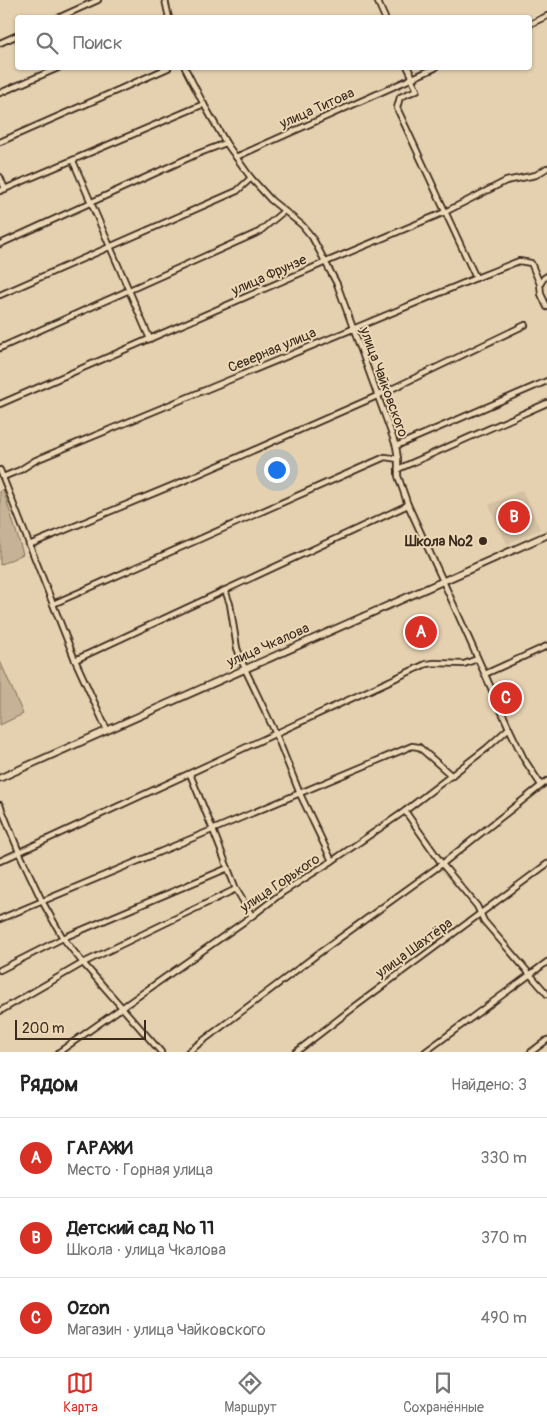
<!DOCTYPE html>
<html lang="ru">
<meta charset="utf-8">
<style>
body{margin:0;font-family:Pangolin,sans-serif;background:#f6f6f6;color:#222}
.scale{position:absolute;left:15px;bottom:12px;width:131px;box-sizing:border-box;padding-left:5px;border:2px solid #3b2a1e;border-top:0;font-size:14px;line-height:18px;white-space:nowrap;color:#3b2a1e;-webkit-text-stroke:4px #ecd8b6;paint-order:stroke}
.you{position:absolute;left:276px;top:469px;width:18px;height:18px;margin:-12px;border:4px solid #fff;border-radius:50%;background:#1a73e8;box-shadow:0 0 0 8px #1a73e833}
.badge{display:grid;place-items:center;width:32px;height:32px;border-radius:50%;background:#d93025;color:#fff;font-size:16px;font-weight:700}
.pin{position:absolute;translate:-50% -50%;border:2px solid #fff;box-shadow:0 1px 5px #0006}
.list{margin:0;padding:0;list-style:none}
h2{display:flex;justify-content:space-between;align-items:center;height:65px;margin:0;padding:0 20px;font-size:21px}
h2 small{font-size:16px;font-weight:400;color:#767676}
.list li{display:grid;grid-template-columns:32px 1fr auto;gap:15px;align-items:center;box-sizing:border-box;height:80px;padding:0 20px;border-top:1px solid #e0e0e0}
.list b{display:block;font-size:19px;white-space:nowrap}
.list p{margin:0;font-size:16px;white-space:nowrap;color:#767676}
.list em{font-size:16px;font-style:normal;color:#767676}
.icon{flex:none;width:28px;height:28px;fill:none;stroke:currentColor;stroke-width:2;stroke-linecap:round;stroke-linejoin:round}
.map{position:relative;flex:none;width:547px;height:1052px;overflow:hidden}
.search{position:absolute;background:#fff;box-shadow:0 1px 4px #0004;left:15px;right:15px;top:15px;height:55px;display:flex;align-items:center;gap:12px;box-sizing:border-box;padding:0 18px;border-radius:5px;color:#767676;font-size:19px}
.sheet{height:305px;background:#fff}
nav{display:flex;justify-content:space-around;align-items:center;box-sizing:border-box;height:70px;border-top:1px solid #e0e0e0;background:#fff;font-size:14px;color:#767676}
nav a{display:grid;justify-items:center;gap:2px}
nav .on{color:#d93025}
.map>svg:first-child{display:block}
</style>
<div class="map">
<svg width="547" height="1052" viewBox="0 0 547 1052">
<rect width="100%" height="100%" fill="#e5d1b0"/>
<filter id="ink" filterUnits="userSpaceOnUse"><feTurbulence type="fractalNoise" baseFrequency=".02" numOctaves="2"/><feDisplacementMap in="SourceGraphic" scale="10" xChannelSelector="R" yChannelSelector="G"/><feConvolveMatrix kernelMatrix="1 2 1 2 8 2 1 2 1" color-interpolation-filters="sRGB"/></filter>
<g filter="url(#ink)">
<!-- built -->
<path fill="#d5c1a2" d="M522 490 540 529 507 544 489 505Z"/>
<!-- green -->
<g fill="#c6b295" stroke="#806e5a">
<path d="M3 489 23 554 0 565V491Z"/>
<path d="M0 661 23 714 0 725Z"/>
</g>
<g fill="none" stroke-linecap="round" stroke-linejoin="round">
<defs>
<g id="minor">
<path d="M165 0 169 18"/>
<path d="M377 0 385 18"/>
<path d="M58 18 98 0"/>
<path d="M530 24 547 16"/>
<path d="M0 43 18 35"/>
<path d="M185 68 202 101 226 143 251 178 271 200 302 225 312 237 337 284 396 446 398 459V476L408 505 443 581 509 728 524 759 541 785"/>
<path d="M408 68 413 78"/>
<path d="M411 78 417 90 400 97 397 108 476 278"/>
<path d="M0 93 58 68"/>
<path d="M0 142 168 68"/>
<path d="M236 157 435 68"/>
<path d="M73 161 150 339"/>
<path d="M0 177 5 189"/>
<path d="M0 191 204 104"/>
<path d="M0 244 197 154 226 143"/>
<path d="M540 284 544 278 547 276"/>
<path d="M0 295 237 191 251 178"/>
<path d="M0 348 259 232 284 211"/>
<path d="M0 404 326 262 445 212 506 181 536 175 547 168"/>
<path d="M396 446 547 381"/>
<path d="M398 469 547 403"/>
<path d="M0 470 75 660 107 730"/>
<path d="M3 477 20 470 36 460 476 278 519 261 531 263 540 284 541 294 547 307"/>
<path d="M29 545 181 482 377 396 525 325"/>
<path d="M225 590 230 604 237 648 245 669 276 734 300 794 332 861"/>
<path d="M53 604 385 457 398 459"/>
<path d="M75 660 408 505"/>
<path d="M485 674 547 646"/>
<path d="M190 774 213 830 236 889"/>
<path d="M0 805 19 852 42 901 63 938 83 963 161 1052"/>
<path d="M405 811 442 864 477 906 484 921 547 994"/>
<path d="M0 861 426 664 435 663 464 664 477 659"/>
<path d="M0 919 412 746 419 747 452 776"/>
<path d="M0 970 63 938 228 868"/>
<path d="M0 1011 83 963 236 889 252 916"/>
<path d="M59 1052 252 916 283 892 332 861 405 811 487 748 509 728"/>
<path d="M188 1052 319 953 442 864 547 781"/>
<path d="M296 1052 357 1005 547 864"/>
<path d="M425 1052 547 962"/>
<path d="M531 1052 547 1040"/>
</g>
<path id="major" d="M0 778 547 535"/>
</defs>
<!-- minor casing -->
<use href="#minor" stroke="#3b2a1e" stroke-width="8"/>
<!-- major casing -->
<use href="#major" stroke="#3b2a1e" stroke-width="9"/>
<!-- minor -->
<use href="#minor" stroke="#ecd8b6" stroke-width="4.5"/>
<!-- major -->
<use href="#major" stroke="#ecd8b6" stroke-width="5.5"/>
</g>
</g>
<!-- markers -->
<circle fill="#3b2a1e" stroke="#ecd8b6" stroke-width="2" cx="483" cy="541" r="5"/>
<g text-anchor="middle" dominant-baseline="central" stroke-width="4" stroke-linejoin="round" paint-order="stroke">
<!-- street labels -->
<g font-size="14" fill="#3b2a1e" stroke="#ecd8b6">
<text transform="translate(317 108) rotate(-24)">улица Титова</text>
<text transform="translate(269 275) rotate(-24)">улица Фрунзе</text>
<text transform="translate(272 350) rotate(-23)">Северная улица</text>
<text transform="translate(384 382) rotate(70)">улица Чайковского</text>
<text transform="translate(268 645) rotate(-24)">улица Чкалова</text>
<text transform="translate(280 883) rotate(-34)">улица Горького</text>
<text transform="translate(414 948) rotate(-36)">улица Шахтёра</text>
</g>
<!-- poi labels -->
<g font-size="14" font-weight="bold" fill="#3b2a1e" stroke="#ecd8b6" text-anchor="end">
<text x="473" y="541">Школа №2</text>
</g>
</g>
</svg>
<div class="scale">200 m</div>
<div class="you"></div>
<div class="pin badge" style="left:421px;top:632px">A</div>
<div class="pin badge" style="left:514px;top:517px">B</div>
<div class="pin badge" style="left:506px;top:698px">C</div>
<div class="search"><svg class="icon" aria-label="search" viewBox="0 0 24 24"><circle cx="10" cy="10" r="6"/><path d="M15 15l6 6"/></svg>Поиск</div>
</div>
<section class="sheet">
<h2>Рядом<small>Найдено: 3</small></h2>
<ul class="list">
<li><span class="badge">A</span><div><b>ГАРАЖИ</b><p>Место · Горная улица</p></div><em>330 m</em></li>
<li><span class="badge">B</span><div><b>Детский сад № 11</b><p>Школа · улица Чкалова</p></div><em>370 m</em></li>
<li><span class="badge">C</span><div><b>Ozon</b><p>Магазин · улица Чайковского</p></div><em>490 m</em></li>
</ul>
</section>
<nav>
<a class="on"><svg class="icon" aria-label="map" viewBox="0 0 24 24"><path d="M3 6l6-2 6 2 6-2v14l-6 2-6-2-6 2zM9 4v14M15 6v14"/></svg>Карта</a>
<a><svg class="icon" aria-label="directions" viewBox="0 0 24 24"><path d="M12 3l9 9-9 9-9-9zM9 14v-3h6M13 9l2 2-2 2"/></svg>Маршрут</a>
<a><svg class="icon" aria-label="saved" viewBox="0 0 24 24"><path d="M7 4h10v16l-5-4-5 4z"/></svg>Сохранённые</a>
</nav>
